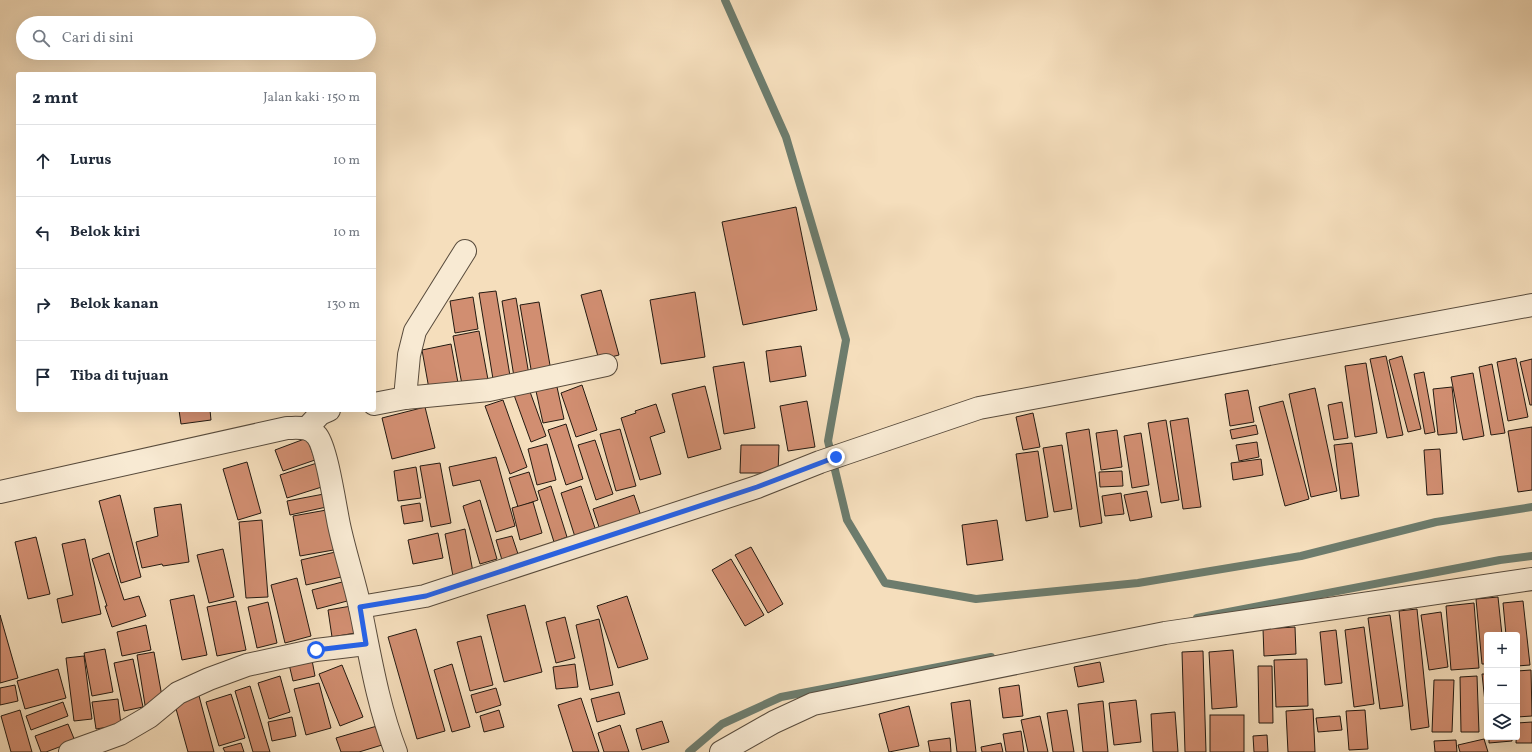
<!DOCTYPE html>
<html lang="id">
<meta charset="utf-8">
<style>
body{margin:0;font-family:Vollkorn,serif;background:#f2f2f3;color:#1f2937}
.controls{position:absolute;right:12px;bottom:12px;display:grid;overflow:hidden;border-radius:4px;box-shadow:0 4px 16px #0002}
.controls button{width:36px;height:36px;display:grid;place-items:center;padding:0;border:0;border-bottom:1px solid #e0e1e3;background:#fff;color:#1f2937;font:20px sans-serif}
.stop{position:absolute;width:12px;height:12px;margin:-9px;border:3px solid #2563eb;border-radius:50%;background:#fff}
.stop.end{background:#2563eb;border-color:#fff;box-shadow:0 1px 4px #0008}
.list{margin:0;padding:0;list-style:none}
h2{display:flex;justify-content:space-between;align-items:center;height:52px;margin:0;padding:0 16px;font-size:17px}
h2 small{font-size:13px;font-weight:400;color:#747a83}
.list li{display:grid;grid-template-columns:26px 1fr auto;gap:12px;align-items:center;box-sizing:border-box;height:72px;padding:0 16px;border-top:1px solid #e0e1e3}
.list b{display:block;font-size:15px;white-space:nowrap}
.list em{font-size:13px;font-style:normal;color:#747a83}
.icon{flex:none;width:22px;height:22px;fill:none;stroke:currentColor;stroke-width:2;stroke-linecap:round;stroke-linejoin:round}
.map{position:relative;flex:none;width:1532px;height:752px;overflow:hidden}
.search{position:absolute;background:#fff;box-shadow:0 4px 16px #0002;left:16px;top:16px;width:360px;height:44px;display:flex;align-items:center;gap:10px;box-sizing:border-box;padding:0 14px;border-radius:22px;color:#747a83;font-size:15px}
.panel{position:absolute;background:#fff;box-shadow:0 4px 16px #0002;left:16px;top:72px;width:360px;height:340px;border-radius:4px}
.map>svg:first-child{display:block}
</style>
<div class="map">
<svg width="1532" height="752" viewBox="0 0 1532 752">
<rect width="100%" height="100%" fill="#f5debc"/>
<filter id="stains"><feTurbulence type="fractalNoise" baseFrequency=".005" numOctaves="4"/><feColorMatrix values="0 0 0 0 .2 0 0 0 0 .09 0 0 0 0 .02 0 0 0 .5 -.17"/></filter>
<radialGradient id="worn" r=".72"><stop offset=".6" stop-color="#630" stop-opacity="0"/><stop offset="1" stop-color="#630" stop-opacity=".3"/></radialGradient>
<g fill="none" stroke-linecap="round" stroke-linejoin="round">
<!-- stream -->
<g stroke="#6d7c6d" stroke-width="8">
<path d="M725 0 786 137 846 340 828 441 847 520 885 583 976 599 1138 583 1301 556 1436 522 1532 507"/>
<path d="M1197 618 1500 560 1532 556"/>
<path d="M689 752 722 724 781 697 991 657"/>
</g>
</g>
<!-- building -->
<g fill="#d18e71" stroke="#241a11">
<path d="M796 207 817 310 743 325 722 222Z"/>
<path d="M601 290 619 355 599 360 581 295Z"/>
<path d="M496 291 510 376 493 379 479 293Z"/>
<path d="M695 292 705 357 661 364 650 300Z"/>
<path d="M473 297 478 329 455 333 450 301Z"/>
<path d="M516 298 529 375 514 377 502 301Z"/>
<path d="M539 302 551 371 532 375 520 305Z"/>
<path d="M479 331 489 385 463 390 453 336Z"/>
<path d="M451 344 458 383 429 389 422 350Z"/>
<path d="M801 346 806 376 770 382 766 351Z"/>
<path d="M1386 356 1403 435 1387 438 1370 359Z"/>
<path d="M1402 356 1421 429 1408 432 1389 360Z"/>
<path d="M1516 358 1528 417 1508 421 1497 362Z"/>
<path d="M1532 359V405H1530L1520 362Z"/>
<path d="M744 362 755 428 724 434 713 367Z"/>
<path d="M1366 363 1377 433 1355 437 1345 366Z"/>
<path d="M1492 364 1505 433 1491 435 1479 367Z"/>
<path d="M1424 372 1435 432 1425 434 1414 374Z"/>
<path d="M1473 373 1484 436 1463 440 1451 377Z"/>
<path d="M582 385 597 430 576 437 561 393Z"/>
<path d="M705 386 721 449 688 458 672 394Z"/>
<path d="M557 387 564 419 543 423 536 391Z"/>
<path d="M1452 387 1457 433 1438 435 1433 389Z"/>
<path d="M1315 388 1337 491 1311 497 1289 394Z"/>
<path d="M529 389 546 436 531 442 514 395Z"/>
<path d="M1248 390 1254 422 1230 426 1225 394Z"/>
<path d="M503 400 527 467 510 474 485 406Z"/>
<path d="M807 401 815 447 788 451 780 406Z"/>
<path d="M1283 401 1309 499 1285 506 1259 407Z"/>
<path d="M1342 402 1348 438 1334 440 1328 405Z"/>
<path d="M656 404 665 432 650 437 661 474 640 480 621 418 636 413 635 411Z"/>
<path d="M425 407 435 448 392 459 382 418Z"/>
<path d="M179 410H210L211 420 181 424Z"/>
<path d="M1033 413 1040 447 1023 450 1016 417Z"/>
<path d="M1188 418 1201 507 1183 509 1170 421Z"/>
<path d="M1166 420 1179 500 1161 503 1148 423Z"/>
<path d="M566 424 583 479 566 485 548 430Z"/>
<path d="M1256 425 1258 434 1232 439 1230 430Z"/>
<path d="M1532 427V490L1518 492 1508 431Z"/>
<path d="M620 429 636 486 616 491 600 434Z"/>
<path d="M1089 429 1102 523 1080 527 1066 433Z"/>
<path d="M1117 430 1122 467 1101 470 1096 433Z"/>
<path d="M1141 433 1149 485 1132 488 1124 436Z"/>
<path d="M307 438 315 460 283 471 275 450Z"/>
<path d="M595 440 613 494 596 500 578 445Z"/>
<path d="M1257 442 1259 457 1239 461 1236 445Z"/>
<path d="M1352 443 1359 496 1341 499 1334 445Z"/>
<path d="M547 444 556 480 537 485 528 449Z"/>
<path d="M741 445H779L778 473H740Z"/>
<path d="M1062 445 1072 509 1054 512 1043 448Z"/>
<path d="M1440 449 1443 494 1427 495 1424 450Z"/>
<path d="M1038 451 1048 517 1026 521 1016 454Z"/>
<path d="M496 457 515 526 496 532 480 480 453 486 449 467Z"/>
<path d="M1261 459 1263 475 1233 480 1231 463Z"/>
<path d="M247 462 261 513 238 520 223 469Z"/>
<path d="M320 462 328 485 287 498 280 475Z"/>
<path d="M440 463 451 523 431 527 420 466Z"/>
<path d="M416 467 421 498 398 501 394 471Z"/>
<path d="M1122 471 1123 486 1100 487 1099 472Z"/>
<path d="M529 472 538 500 518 507 509 478Z"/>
<path d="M551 486 567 537 554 542 538 491Z"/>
<path d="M581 486 597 534 576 540 561 493Z"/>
<path d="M1147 491 1152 517 1130 521 1124 495Z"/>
<path d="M329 493 331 506 290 515 287 501Z"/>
<path d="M1121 493 1124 514 1105 516 1102 496Z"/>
<path d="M120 495 141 577 121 583 99 501Z"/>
<path d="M634 495 641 516 600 530 593 509Z"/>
<path d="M480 500 497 559 480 564 463 506Z"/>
<path d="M533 502 542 533 520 540 512 508Z"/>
<path d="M420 503 423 521 404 524 401 506Z"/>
<path d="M181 504 189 562 163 566 162 564 142 568 136 542 158 536 154 508Z"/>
<path d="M332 509 339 549 300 556 293 516Z"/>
<path d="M262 520 268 597 246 598 239 522Z"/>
<path d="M997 520 1003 560 967 565 962 525Z"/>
<path d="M465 529 473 572 453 576 445 534Z"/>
<path d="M438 533 443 558 413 564 408 540Z"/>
<path d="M512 536 518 554 502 560 496 540Z"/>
<path d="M36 537 50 594 28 599 15 542Z"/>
<path d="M85 539 101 614 62 623 57 599 73 595 62 544Z"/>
<path d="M751 547 783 604 768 613 735 555Z"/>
<path d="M223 549 234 597 209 603 197 555Z"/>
<path d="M344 550 350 575 306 585 301 560Z"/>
<path d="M109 553 124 600 139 596 146 616 112 627 105 606H107L92 559Z"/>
<path d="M731 559 764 615 745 626 712 570Z"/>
<path d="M297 578 311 636 285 643 271 585Z"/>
<path d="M346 581 351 600 317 609 312 590Z"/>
<path d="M194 595 207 655 182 660 170 600Z"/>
<path d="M627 596 648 659 618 668 597 606Z"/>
<path d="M1498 597 1502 635H1487V664H1482L1476 599Z"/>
<path d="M236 601 246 650 217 656 207 607Z"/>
<path d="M1523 601 1530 665 1517 666V635H1506L1503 603Z"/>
<path d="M268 602 277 643 257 648 248 607Z"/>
<path d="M1474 603 1479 668 1451 670 1446 606Z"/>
<path d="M357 605 361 632 332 637 328 610Z"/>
<path d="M525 605 542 672 504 682 487 615Z"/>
<path d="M1417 609 1429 727 1411 730 1399 611Z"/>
<path d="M1441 612 1448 667 1429 670 1421 615Z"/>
<path d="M0 615 18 678 0 683Z"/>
<path d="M1390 615 1403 706 1380 709 1368 618Z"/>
<path d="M565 617 575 658 556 663 546 622Z"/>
<path d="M599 619 613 685 590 690 576 625Z"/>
<path d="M146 625 151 650 122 656 117 632Z"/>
<path d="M1295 627 1296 654 1264 656 1263 629Z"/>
<path d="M1364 627 1374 704 1354 707 1345 630Z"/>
<path d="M416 629 445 731 417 739 388 637Z"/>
<path d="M1336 630 1342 683 1325 685 1320 632Z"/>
<path d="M481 636 493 685 470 691 457 642Z"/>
<path d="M105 649 113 692 92 696 84 653Z"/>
<path d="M1233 650 1237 707 1212 709 1209 652Z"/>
<path d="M1203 651 1206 752H1185L1182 652Z"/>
<path d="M154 652 163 702 145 705 137 655Z"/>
<path d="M311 655 315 676 293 681 288 660Z"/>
<path d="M84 656 92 719 74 721 66 658Z"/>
<path d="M133 659 143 707 124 711 114 663Z"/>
<path d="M1307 659 1308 706 1276 707 1274 660Z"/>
<path d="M1100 662 1104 682 1078 687 1074 667Z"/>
<path d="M452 664 470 727 452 732 434 670Z"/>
<path d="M575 664 578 687 556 689 553 667Z"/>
<path d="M342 665 363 717 340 726 319 674Z"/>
<path d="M1258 666H1272L1273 723H1259Z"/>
<path d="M58 669 66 698 25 709 17 681Z"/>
<path d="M1531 670 1532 716 1517 717V671Z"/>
<path d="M1482 674H1487V721Z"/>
<path d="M280 676 290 712 269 719 258 683Z"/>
<path d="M1477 676 1479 732H1461L1460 677Z"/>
<path d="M1434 680H1454L1452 732H1432Z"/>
<path d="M319 683 331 728 306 735 294 689Z"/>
<path d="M15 685 18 701 0 705V688Z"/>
<path d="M1019 685 1023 716 1003 718 999 688Z"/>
<path d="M250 686 270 752H253L235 691Z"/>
<path d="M496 688 501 705 476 713 471 695Z"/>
<path d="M198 692 214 752H188L173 698Z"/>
<path d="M619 692 625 714 597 722 591 699Z"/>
<path d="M231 694 245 738 219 746 206 702Z"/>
<path d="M581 698 599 752H573L558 705Z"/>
<path d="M118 699 121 725 96 729 92 702Z"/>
<path d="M970 700 976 752H957L951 703Z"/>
<path d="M1136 700 1141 742 1114 745 1109 703Z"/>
<path d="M1103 701 1108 752H1083L1078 704Z"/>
<path d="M63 702 68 716 31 730 26 716Z"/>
<path d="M909 706 919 746 889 752 879 714Z"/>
<path d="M1313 709 1315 752H1288L1286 711Z"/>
<path d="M20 710 32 752H11L1 716Z"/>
<path d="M499 710 504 727 484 732 480 716Z"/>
<path d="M1067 710 1074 752H1053L1047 713Z"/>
<path d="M1365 710 1368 749 1349 750 1346 711Z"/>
<path d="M1175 712 1178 752H1153L1151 714Z"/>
<rect x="1210" y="715" width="34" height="37"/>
<path d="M1040 716 1048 752H1028L1021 720Z"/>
<path d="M1340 716 1342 730 1318 732 1316 718Z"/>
<path d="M292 717 296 736 272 741 268 722Z"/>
<path d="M662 721 669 742 642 750 636 729Z"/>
<path d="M1532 722V743H1516L1517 723Z"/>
<path d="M68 724 75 741 46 752H41L35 736Z"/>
<path d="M620 725 629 752H604L598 733Z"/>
<path d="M377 726 382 745 359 752H341L336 738Z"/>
<path d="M1021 731 1024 752H1006L1003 734Z"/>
<path d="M1267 735 1268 752H1254L1253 736Z"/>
<path d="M1489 737H1512V741L1489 743Z"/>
<path d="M950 738 951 752H930L928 741Z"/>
<path d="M1484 739 1488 752H1460L1458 745Z"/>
<path d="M1456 740 1457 752H1435L1434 741Z"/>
<path d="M241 743 244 752H225L223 748Z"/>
<path d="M1001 743 1003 752H982L981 747Z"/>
</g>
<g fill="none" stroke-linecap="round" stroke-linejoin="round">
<defs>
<g id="minor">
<path d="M405 398 409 355 415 331 465 251"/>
<path d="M374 404 405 398 489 390 606 365"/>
<path d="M307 428 320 414 329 410"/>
<path d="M0 492 287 428C299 428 309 426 317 436 327 449 335 506 339 525 345 553 354 580 360 607 370 656 378 706 396 752"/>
<path d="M360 607 425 596 757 487 820 462 979 408 1532 305"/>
<path d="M70 752 120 734 149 717 178 693 209 679 247 665 316 650 366 644"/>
<path d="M721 752 774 722 813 704 1165 633 1532 579"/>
</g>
</defs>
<!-- minor casing -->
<use href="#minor" stroke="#584b3c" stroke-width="24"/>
<!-- minor -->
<use href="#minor" stroke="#f8ead3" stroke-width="22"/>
</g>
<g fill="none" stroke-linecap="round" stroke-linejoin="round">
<!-- route -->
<path stroke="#2563eb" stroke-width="5" d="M316 650 366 644 360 607 426 596 757 487 836 457"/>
</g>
<rect width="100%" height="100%" filter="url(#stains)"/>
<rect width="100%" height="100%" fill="url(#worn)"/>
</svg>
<div class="controls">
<button>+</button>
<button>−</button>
<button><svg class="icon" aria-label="layers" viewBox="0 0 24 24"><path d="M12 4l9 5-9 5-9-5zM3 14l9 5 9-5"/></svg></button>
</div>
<div class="stop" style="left:316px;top:650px"></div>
<div class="stop end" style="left:836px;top:457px"></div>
<div class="search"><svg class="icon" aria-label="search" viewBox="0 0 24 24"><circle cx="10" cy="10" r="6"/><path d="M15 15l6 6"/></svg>Cari di sini</div>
<section class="panel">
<h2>2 mnt<small>Jalan kaki · 150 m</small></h2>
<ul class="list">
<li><svg class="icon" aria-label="ahead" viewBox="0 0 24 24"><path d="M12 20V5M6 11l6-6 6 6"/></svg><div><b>Lurus</b></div><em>10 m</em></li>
<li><svg class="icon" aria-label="left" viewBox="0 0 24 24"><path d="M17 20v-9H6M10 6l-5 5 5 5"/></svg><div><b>Belok kiri</b></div><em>10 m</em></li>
<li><svg class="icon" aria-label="right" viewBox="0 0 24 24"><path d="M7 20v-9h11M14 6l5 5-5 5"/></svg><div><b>Belok kanan</b></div><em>130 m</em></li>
<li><svg class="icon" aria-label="arrive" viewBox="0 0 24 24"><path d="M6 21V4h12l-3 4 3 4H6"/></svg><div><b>Tiba di tujuan</b></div></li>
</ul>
</section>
</div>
